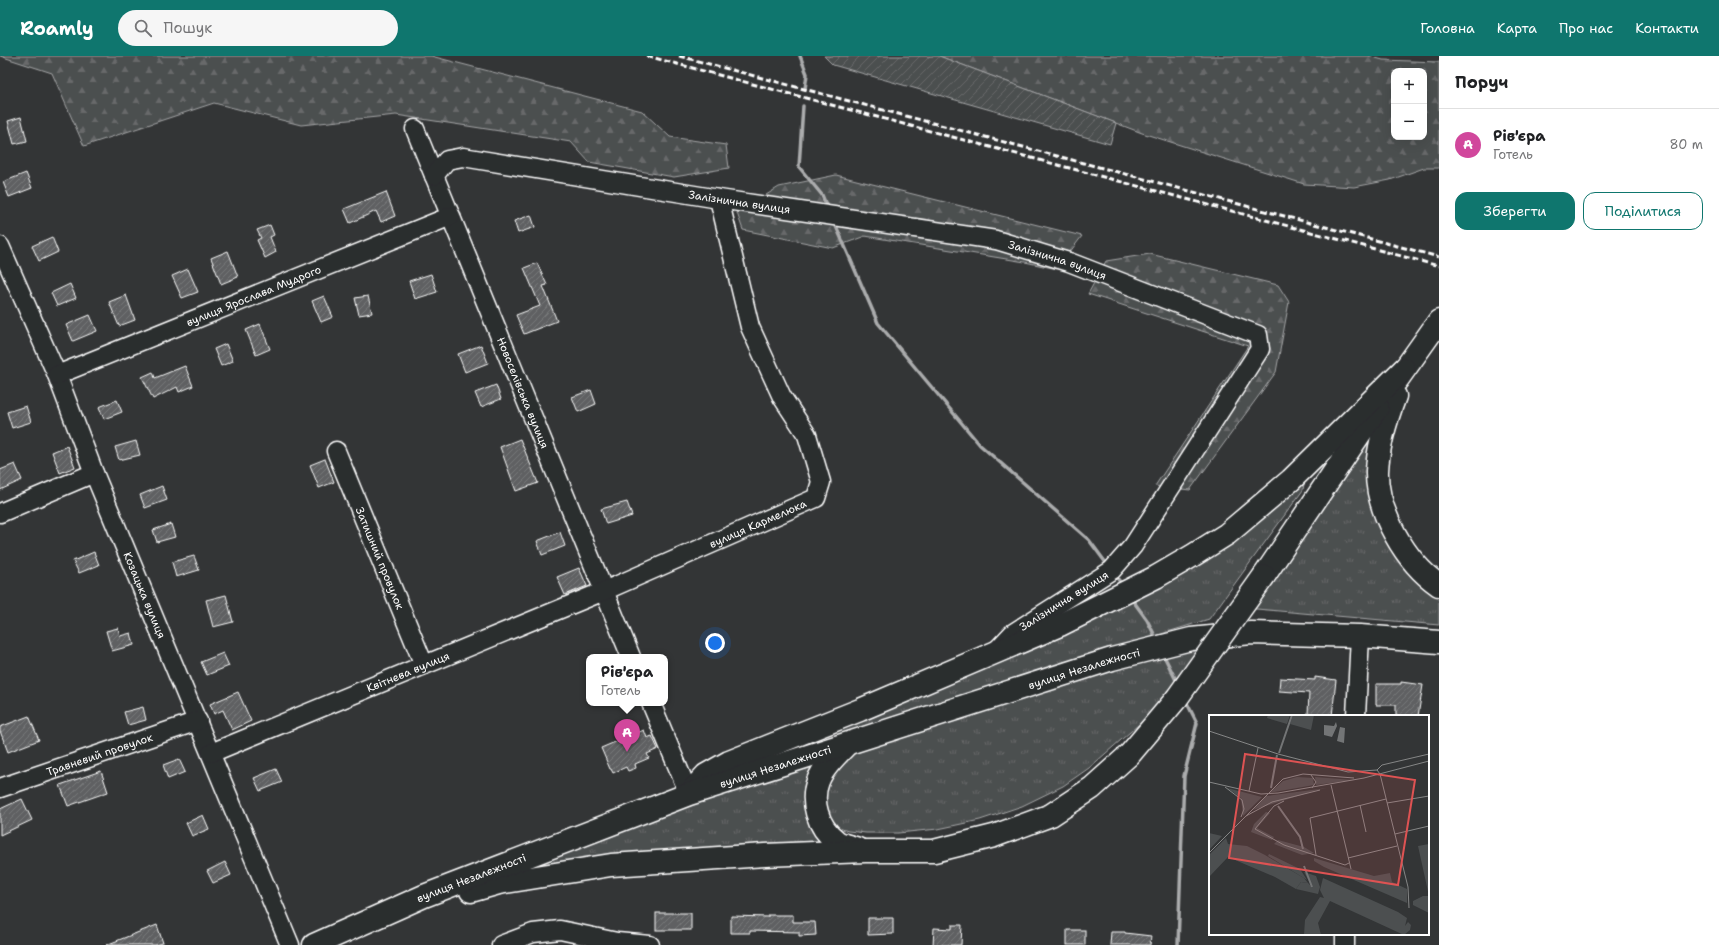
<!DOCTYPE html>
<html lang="uk">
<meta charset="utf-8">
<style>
body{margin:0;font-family:"Shantell Sans",sans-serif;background:#f6f6f6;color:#202124}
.controls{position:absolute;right:12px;top:12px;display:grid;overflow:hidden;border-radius:8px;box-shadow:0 4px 16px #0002}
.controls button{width:36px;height:36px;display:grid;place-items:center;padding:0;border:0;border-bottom:1px solid #e0e0e0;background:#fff;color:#202124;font:20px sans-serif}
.you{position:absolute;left:715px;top:587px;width:14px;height:14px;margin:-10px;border:3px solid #fff;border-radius:50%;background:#1a73e8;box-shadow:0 0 0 6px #1a73e833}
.badge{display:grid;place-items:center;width:26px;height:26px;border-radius:50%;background:#0f766e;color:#fff;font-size:13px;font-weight:700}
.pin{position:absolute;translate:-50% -33px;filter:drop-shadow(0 1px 2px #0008)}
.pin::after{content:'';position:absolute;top:21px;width:14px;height:12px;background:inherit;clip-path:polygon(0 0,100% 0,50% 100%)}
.popup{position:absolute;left:586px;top:598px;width:82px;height:52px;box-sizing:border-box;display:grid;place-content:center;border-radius:8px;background:#fff;filter:drop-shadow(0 1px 3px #0005);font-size:13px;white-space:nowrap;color:#757577}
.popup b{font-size:15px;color:#202124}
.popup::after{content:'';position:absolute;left:50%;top:100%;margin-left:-8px;border:8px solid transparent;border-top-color:#fff}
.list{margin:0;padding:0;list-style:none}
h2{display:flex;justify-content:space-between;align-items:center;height:52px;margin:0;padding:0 16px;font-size:17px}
h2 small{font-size:13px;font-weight:400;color:#757577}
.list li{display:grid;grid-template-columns:26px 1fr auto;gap:12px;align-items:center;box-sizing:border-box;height:72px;padding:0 16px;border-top:1px solid #e0e0e0}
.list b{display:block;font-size:15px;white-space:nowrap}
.list p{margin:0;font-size:13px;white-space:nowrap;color:#757577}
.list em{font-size:13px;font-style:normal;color:#757577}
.actions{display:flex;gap:8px;padding:12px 16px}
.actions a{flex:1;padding:9px 0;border:1px solid #0f766e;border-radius:12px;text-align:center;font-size:14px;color:#0f766e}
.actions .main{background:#0f766e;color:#fff}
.icon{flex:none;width:22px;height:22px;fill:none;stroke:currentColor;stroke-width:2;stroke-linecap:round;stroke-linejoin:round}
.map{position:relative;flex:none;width:1439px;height:889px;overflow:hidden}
header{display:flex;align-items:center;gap:24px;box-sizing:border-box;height:56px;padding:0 20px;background:#0f766e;color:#fff}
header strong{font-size:19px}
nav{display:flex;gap:22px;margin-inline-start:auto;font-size:14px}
.search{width:280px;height:36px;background:#f6f6f6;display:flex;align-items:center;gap:10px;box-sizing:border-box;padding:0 14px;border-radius:22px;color:#757577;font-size:15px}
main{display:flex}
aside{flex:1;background:#fff}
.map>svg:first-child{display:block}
</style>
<header>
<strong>Roamly</strong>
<div class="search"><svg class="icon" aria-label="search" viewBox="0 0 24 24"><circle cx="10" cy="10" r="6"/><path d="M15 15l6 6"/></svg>Пошук</div>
<nav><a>Головна</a><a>Карта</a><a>Про нас</a><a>Контакти</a></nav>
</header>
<main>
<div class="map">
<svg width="1439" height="889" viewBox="0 0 1439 889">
<defs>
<pattern id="grass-tufts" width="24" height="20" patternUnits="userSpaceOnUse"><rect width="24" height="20" fill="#4c4f50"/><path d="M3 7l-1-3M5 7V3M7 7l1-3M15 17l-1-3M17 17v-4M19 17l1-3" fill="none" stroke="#67696a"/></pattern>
<pattern id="forest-firs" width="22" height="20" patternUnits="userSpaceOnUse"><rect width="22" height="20" fill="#4c4f50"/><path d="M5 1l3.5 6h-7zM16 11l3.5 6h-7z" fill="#67696a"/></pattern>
<pattern id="garden-furrows" width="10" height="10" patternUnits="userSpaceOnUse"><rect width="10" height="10" fill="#4c4f50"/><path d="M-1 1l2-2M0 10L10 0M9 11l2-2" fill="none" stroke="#67696a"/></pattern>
<pattern id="building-hatch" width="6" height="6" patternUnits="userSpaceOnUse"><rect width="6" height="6" fill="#5f6162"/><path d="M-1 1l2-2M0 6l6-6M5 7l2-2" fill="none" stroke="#77797a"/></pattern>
</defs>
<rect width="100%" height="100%" fill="#333536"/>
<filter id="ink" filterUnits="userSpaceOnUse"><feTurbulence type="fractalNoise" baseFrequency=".025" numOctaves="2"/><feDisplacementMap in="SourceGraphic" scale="8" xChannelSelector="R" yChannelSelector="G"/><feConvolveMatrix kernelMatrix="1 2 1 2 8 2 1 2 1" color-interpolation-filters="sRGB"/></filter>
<g filter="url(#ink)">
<!-- grass -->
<g fill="url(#grass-tufts)" stroke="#a6a7a8">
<path d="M1378 371 1374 437 1439 540V569L1245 552Z"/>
<path d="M1305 422 1303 434 1209 563 791 694 719 714 994 606Z"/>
<path d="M1186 592 1203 595 1170 641 1089 712 1063 730 1022 750 980 764 938 773 898 777H866L848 775 836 771 824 760 823 732 839 706 858 695 1048 630Z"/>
<path d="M829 704 815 717 830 787 508 812 685 747Z"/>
</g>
<!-- forest -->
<g fill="url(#forest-firs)" stroke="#a6a7a8" fill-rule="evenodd">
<path d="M0 0H431L642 55 670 81 726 89 729 112 674 121 589 106 571 86 396 59 301 69 214 47 84 90 52 17Z"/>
<path d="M939 0H1368L1383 4 1439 6V112H1424L1390 124 1354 131 1304 128 1142 77ZM1394 15H1424V81H1394Z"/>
<path d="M836 119 1082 180 1057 213 1025 206 865 180 833 192 743 174 737 157 779 131Z"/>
<path d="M1150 198 1278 229 1289 246 1276 316 1190 434 1155 430 1248 290 1088 238 1106 205Z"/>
</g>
<!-- garden -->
<path fill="url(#garden-furrows)" stroke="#a6a7a8" d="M824 0H939L1116 67 1110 88 833 9Z"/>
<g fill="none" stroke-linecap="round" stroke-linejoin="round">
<!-- stream -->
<g stroke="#abacad" stroke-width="3.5">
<path d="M800 0 807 18 805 33"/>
<path d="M803 50 799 111 822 139 826 149"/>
<path d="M836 170 878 267 980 389 1089 484 1109 511"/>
<path d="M1115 519 1123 530"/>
<path d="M1131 542 1147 564 1156 582"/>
<path d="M1164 600 1178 628"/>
<path d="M1178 889 1184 720 1197 667 1185 643"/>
</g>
</g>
<!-- building -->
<g fill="url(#building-hatch)" stroke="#fff">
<path d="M21 61 27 85 14 88 8 65Z"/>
<path d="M26 117 32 132 9 141 3 126Z"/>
<path d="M386 136 395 160 381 166 376 155 350 167 344 153Z"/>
<path d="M531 159 535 171 518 177 514 165Z"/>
<path d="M270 169 274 179 270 181 276 196 265 202 257 184 261 182 257 174Z"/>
<path d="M52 181 58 196 39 205 32 190Z"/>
<path d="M228 195 238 221 221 228 211 202Z"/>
<path d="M537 207 547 229 543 230 557 265 524 278 516 259 540 250 524 212Z"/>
<path d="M188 213 198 236 182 242 172 220Z"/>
<path d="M431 218 437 236 415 243 409 225Z"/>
<path d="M70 228 76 242 57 250 51 237Z"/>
<path d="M126 239 135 264 119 270 109 246Z"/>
<path d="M324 240 333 261 321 266 312 245Z"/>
<path d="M368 240 372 257 359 259 355 242Z"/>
<path d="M90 259 97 275 73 285 66 269Z"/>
<path d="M260 268 270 293 256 299 246 274Z"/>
<path d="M226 288 233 305 221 310 214 293Z"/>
<path d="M481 289 488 307 465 316 458 298Z"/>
<path d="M185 310 193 330 179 336 177 331 153 343 142 321 153 316 155 322Z"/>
<path d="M496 329 501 343 481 351 475 337Z"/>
<path d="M591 334 596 348 578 356 572 341Z"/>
<path d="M117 344 122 356 104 363 99 351Z"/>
<path d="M26 350 31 366 12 372 7 356Z"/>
<path d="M520 383 538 427 516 435 500 391Z"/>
<path d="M136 385 140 399 119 404 115 391Z"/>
<path d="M67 390 75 411 60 417 52 396Z"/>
<path d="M325 403 334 426 319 432 310 409Z"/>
<path d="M15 408 22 424 0 434V414Z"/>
<path d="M162 430 167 444 145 452 140 439Z"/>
<path d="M627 446 632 460 606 468 601 453Z"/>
<path d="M171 468 175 481 157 486 153 474Z"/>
<path d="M560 476 565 490 542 499 537 485Z"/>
<path d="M94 496 99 509 79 517 73 505Z"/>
<path d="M194 500 199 514 176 521 172 506Z"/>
<path d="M579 512 587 530 565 539 557 521Z"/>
<path d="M226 539 233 566 213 571 206 544Z"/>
<path d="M118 572 120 580 131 577 134 589 112 595 106 575Z"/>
<path d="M223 597 229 610 207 619 201 606Z"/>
<path d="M1315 621 1336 624 1332 660 1308 658 1309 637 1279 635 1280 622 1315 624Z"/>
<path d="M1401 626 1423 629 1418 660H1396V649H1376V628H1401Z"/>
<path d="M238 636 251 665 232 674 223 654 214 658 210 648Z"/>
<path d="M143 651 146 664 128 669 124 656Z"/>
<path d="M29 660 39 684 8 696 0 675V671Z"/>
<path d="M644 674 647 682 652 680 658 693 647 698 649 702 635 708 636 712 628 715 626 711 613 717 611 713H610L601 692Z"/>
<path d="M179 703 185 716 168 723 163 709Z"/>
<path d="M276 713 282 726 260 735 254 722Z"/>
<path d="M101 715 108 736 68 750 60 729Z"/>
<path d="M22 743 32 764 0 779V753Z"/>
<path d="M203 759 209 773 192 780 186 767Z"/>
<path d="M225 806 231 819 213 827 207 815Z"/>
<rect x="656" y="857" width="35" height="17"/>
<path d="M768 859H793V866H815L816 879 799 880V876L750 875V877H731V860L768 861Z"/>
<path d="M868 862H893V878L868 879Z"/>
<path d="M157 869 163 887 156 889H106Z"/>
<path d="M952 869H962L961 889H933L934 872 952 873Z"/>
<rect x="1067" y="874" width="18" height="15"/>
<path d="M1111 876H1125V877L1151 880 1150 889H1110Z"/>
</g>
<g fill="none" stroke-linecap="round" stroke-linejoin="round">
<defs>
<g id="minor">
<path id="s1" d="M415 73 631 601"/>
<path id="s2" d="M434 120 447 104 463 101 719 143 996 184 1069 206 1258 279 1260 293 1133 490 1112 514 1013 577 996 595"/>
<path id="s3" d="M0 190 57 319 94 417 290 889"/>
<path id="s4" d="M57 319 451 160"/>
<path id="s5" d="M336 395 424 609"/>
<path d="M0 457 94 417"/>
<path d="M651 647 689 738"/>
<path d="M1356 660 1360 580"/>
<path id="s6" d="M211 697 604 535 816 442 821 426 807 379 782 341 750 271 719 143"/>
<path id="s7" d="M0 732 198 665"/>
<path d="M501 889 533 877 560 874 617 886 650 889"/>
<path d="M1345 889V878"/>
</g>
<g id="major">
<path d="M1397 324 1439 265"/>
<path d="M1395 340C1386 364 1378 389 1377 415 1376 455 1406 507 1439 529"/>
<path d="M1264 520 1378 351"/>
<path d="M846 689C836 700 823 711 818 725 810 745 818 771 835 784 840 789 851 790 858 793"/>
<path d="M693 733 706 719 729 706 860 654 1060 569 1156 521 1192 500 1227 478 1291 424 1404 313"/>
<path d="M471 835 499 827 611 809 765 799 865 795H934L994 780 1051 759 1092 732 1130 698 1177 642"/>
<path id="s8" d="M314 889 424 840 689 738 1112 603 1191 583 1251 577 1360 580 1439 586"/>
</g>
</defs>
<!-- minor casing -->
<use href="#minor" stroke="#fff" stroke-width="21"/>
<!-- major casing -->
<use href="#major" stroke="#fff" stroke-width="25"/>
<!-- minor -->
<use href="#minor" stroke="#2a2d2e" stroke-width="18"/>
<!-- major -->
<use href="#major" stroke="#2a2d2e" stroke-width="22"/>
<!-- rail -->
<g stroke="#fff" stroke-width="3" stroke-dasharray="6 3" stroke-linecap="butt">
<path d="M647 0 1439 210"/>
<path d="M679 0 1439 201"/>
</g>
<defs>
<path id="major-bridge" d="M1177 642 1264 520"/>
</defs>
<!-- major-bridge casing -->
<use href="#major-bridge" stroke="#fff" stroke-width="25" stroke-linecap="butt"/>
<!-- major-bridge -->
<use href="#major-bridge" stroke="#2a2d2e" stroke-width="22"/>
</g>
</g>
<g text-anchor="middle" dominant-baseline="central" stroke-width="3" stroke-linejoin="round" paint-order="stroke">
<!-- street labels -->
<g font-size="11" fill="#fff" stroke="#2a2d2e">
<text stroke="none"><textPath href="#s2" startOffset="317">Залізнична вулиця</textPath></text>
<text stroke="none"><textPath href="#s2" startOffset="641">Залізнична вулиця</textPath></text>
<text stroke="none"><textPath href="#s4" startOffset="212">вулиця Ярослава Мудрого</textPath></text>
<text stroke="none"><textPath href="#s1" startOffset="285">Новоселівська вулиця</textPath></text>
<text stroke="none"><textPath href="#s6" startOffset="593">вулиця Кармелюка</textPath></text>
<text stroke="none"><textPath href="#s5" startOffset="116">Затишний провулок</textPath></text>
<text stroke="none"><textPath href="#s3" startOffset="378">Козацька вулиця</textPath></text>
<text transform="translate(1064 545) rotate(-32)">Залізнична вулиця</text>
<text stroke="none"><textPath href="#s8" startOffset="819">вулиця Незалежності</textPath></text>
<text stroke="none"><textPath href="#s6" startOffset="213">Квітнева вулиця</textPath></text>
<text stroke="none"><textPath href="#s7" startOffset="105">Травневий провулок</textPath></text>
<text stroke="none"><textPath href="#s8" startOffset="495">вулиця Незалежності</textPath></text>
<text stroke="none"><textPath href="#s8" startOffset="171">вулиця Незалежності</textPath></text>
</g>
</g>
<!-- overview -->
<g transform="translate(1209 659)">
<rect width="220" height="220" fill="#333536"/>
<path d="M88 62 104 63 105 70 60 78 74 66ZM106 62 144 65 107 70ZM18 73 53 82 34 101 32 83ZM118 73 108 75 44 95 57 81Z" fill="#4c4f50"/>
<path d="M57 97 61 98 48 113 65 122 63 125 42 117 45 109ZM0 118 13 121 0 135ZM17 123 19 129 38 131 56 140 95 163 99 168 92 167 87 174 66 162 19 142 0 162V140ZM69 125 95 132 105 138 93 140 65 129ZM105 143 165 161 181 158 183 167 198 174V188L115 152 105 146ZM114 163 189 197 198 203 196 211 199 207 202 210 201 215 195 220 121 186 109 208 112 220H95L96 205 111 182 115 183 111 175ZM214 181H220V198L204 190V186Z" fill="#4c4f50"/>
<path d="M95 157 107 161 111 172H103Z" fill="#4c4f50"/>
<path d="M59 0H81L78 9 58 3ZM84 0H105L102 15 81 9ZM220 129V181L209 131ZM60 139 91 154 98 165 59 141ZM92 167 99 168 103 172H111L109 179 87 174Z" fill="#4c4f50"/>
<path d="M127 7 128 11 123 22 115 20V10L125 11ZM131 12 136 13 135 28 128 26Z" fill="#737576"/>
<path fill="none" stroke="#737576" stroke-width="2" d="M70 38 83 0M62 73 68 40M69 91 91 122 94 134M95 151 103 172"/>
<path fill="none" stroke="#858686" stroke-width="1" d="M0 16 69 39 139 57 168 55 171 59 199 172 200 193M168 55 173 50 220 39M102 60 107 67 103 73M0 67 52 79 69 78 155 63 220 46M122 70 142 154M16 72 33 85 35 94 32 102M40 76 49 33M75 86 65 91 46 114 75 130 136 150 140 148M178 88 220 81M151 90 157 117M37 101 63 87 111 75M186 119 220 111M0 138 74 64 94 59 145 63M107 140 101 103 177 84M139 143 188 131"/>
<path fill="#de5353" fill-opacity="0.15" stroke="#de5353" stroke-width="2" d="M36 39 206 65 189 170 20 143Z"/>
<rect width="220" height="220" fill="none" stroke="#fff" stroke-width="2"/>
</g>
</svg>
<div class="controls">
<button>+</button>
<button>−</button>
</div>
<div class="you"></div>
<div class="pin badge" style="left:627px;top:696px;background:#d1479c">A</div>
<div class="popup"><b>Рів'єра</b>Готель</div>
</div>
<aside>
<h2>Поруч<small></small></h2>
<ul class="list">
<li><span class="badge" style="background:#d1479c">A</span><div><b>Рів'єра</b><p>Готель</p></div><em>80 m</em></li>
</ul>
<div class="actions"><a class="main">Зберегти</a><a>Поділитися</a></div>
</aside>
</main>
